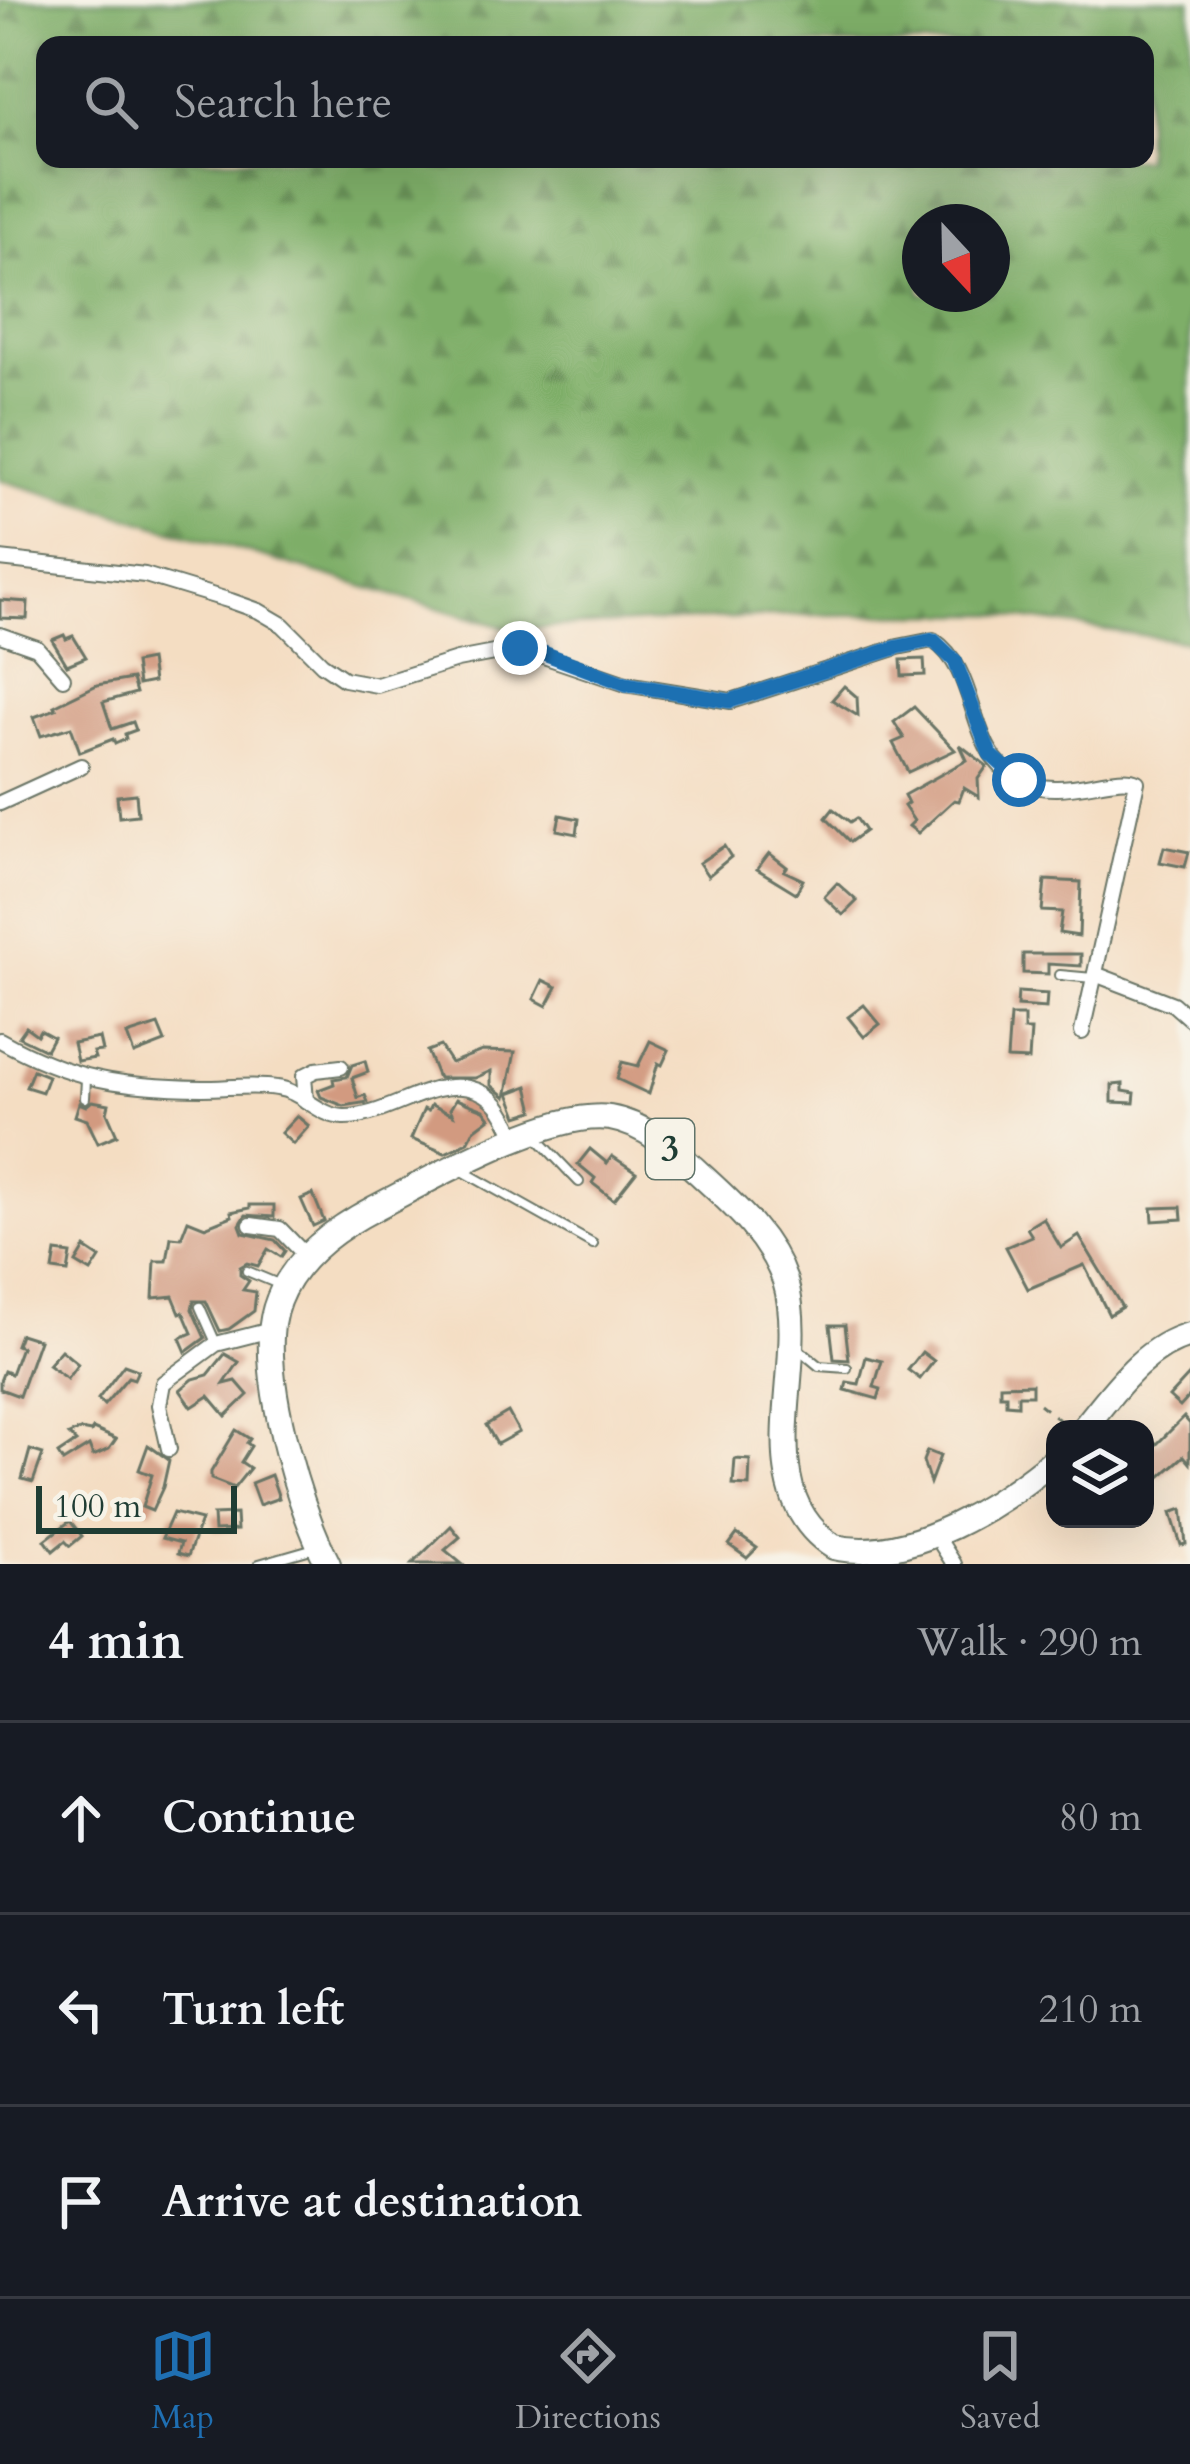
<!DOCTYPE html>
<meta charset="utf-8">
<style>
body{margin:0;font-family:Cardo,serif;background:#242831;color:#f1f3f6}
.controls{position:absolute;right:36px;bottom:36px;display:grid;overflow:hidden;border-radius:24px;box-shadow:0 12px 48px #0002}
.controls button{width:108px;height:108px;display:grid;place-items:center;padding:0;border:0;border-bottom:3px solid #363941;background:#171b24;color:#f1f3f6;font:60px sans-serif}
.compass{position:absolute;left:902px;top:204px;width:108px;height:108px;border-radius:50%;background:#171b24;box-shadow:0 12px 48px #0002;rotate:158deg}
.scale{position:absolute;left:36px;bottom:30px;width:201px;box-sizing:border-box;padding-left:12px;border:6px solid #1f3d34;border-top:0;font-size:33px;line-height:42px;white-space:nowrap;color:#1f3d34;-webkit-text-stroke:9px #f7f3e8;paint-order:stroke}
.stop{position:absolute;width:36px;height:36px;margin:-27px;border:9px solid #1f6fb2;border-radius:50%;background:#fff}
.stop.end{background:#1f6fb2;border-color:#fff;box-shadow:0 3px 12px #0008}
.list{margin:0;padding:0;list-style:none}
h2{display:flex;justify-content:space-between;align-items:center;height:156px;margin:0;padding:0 48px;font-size:51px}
h2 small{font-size:39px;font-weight:400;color:#9ea1a6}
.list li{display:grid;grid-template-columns:78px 1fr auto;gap:36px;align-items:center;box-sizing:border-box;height:192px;padding:0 48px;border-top:3px solid #363941}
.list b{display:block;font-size:45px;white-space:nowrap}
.list em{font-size:39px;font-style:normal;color:#9ea1a6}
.icon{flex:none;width:66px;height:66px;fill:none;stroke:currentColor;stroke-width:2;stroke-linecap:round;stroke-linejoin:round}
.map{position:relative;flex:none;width:1190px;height:1564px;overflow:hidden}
.search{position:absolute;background:#171b24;box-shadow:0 12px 48px #0002;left:36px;right:36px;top:36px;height:132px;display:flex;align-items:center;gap:30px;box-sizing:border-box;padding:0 42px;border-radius:24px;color:#9ea1a6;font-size:45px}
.sheet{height:732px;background:#171b24}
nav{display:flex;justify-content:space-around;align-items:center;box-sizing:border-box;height:168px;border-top:3px solid #363941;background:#171b24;font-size:33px;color:#9ea1a6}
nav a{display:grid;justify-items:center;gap:6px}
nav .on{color:#1f6fb2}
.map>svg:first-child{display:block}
</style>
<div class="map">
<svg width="1190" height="1564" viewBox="0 0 1190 1564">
<defs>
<pattern id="forest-firs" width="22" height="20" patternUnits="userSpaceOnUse" patternTransform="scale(3)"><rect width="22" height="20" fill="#7eae68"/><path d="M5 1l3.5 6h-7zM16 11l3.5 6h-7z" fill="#678f56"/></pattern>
</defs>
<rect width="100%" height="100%" fill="#f7f3e8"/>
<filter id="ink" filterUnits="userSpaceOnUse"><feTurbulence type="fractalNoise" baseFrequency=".00833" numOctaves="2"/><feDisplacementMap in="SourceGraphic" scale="24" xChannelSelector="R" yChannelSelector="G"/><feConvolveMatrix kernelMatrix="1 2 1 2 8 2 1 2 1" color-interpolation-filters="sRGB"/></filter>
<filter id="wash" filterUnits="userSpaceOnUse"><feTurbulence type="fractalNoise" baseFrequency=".004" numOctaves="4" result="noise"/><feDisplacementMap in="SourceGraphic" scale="48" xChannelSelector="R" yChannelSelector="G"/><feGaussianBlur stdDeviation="2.7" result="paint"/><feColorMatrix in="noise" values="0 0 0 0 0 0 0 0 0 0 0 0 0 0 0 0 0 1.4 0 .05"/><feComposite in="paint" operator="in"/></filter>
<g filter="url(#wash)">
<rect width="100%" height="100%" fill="#f4ddc2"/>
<!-- forest -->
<path fill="url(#forest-firs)" stroke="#4e764e" stroke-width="3" fill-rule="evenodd" d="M0 0H1190V642L995 614 792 615 510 629 0 480ZM45 45H1145V159H45ZM920 222H992V294H920Z"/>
<g id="blocks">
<!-- building -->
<g fill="#d29a80">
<path d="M0 600 28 602 27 619 0 618Z"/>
<path d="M64 635 66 639 73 636 86 657 67 665 52 640Z"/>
<path d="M924 659 925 675 902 676 901 660Z"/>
<path d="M150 660 153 682 138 685 135 663Z"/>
<path d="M132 679 136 693 103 702 112 729 133 722 136 730 125 734 126 739 115 744 113 739 80 752 71 727 41 736 34 717 56 709 54 706 97 685Z"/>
<path d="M844 686 857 697 858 716 832 700Z"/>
<path d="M914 707 955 750 908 772 893 743 904 738 894 722Z"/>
<path d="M960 745 987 766 978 779 979 797 964 788 959 801 954 800 918 833 909 826 914 821 904 806 908 803 904 795 967 760Z"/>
<path d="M136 794 138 815 119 817 117 796Z"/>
<path d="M833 809 850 822 856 818 865 831 850 842 826 818Z"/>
<path d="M560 815 579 819 577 834 557 830Z"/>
<path d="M724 846 731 857 708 876 699 863Z"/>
<path d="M1164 847 1189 852 1185 867 1160 862Z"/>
<path d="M769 853 787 867 784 871 803 880 796 893 757 869Z"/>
<path d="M1045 880 1081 882 1079 936 1059 933 1062 912 1042 911Z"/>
<path d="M837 883 857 901 843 915 824 897Z"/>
<path d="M1023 954H1081V966L1048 964V974L1023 973Z"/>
<path d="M543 980 557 987 547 1006 534 999Z"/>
<path d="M1018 992 1047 994 1046 1008 1017 1006Z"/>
<path d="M864 1005 880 1024 864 1037 848 1017Z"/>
<path d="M1010 1016H1024V1030H1031L1029 1060 1007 1059Z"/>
<path d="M158 1025 165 1042 134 1054 127 1035Z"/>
<path d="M26 1027 37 1035 40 1030 53 1037 46 1050 19 1037Z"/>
<path d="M99 1038 102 1051 93 1052 95 1058 77 1061 73 1043Z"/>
<path d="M650 1041 669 1050 662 1065 658 1063 649 1094 617 1079 622 1062 638 1066Z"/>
<path d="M440 1046 451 1063 482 1051 515 1052 506 1097 491 1085V1071L475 1078H438L427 1051Z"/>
<path d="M365 1061 368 1072 352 1078 358 1098 365 1095 368 1102 344 1106 321 1097 318 1090 334 1084 333 1079 347 1077 352 1065Z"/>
<path d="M33 1070 48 1076 42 1092 26 1087Z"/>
<path d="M1123 1084V1091L1135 1093 1134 1103 1112 1102V1085Z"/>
<path d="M528 1086 534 1111 518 1116 509 1093Z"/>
<path d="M456 1099 484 1110 490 1118 474 1130 468 1142 445 1153 411 1139 424 1109 428 1111 431 1105 453 1115 450 1109Z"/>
<path d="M92 1101 109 1104 107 1112 117 1135 98 1143 87 1120 75 1116 79 1103 86 1106Z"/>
<path d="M297 1116 309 1126 293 1144 281 1133Z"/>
<path d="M590 1149 607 1163 612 1156 636 1172 614 1200 592 1183 595 1178 578 1164Z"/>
<path d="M313 1194 324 1221 313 1226 301 1199Z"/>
<path d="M250 1205H274V1217L246 1215 240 1225 243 1233 275 1240 285 1251 281 1257 268 1249 258 1266 247 1263 240 1267V1275L249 1281 243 1290 256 1292 254 1311 229 1329 220 1331 206 1301H194L192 1309 205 1338 186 1352 180 1338 192 1333 183 1312 180 1313 173 1296 153 1298 155 1261H167L171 1237 181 1238 188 1220 205 1227 232 1216 231 1212 250 1208Z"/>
<path d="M1181 1207 1182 1219 1153 1221 1152 1208Z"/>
<path d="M1043 1218 1061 1248 1079 1236 1122 1307 1109 1315 1084 1265 1028 1289 1006 1247 1032 1236 1027 1228Z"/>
<path d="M85 1248 100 1258 91 1272 76 1263Z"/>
<path d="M56 1252 71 1254 68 1272 53 1270Z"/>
<path d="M830 1325H845L849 1360 834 1359Z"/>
<path d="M20 1334 39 1340 19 1396 0 1389V1381L4 1371 11 1374 21 1347 16 1345Z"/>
<path d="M61 1350 78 1364 67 1379 48 1365Z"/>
<path d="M922 1352 934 1361 920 1379 908 1370Z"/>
<path d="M225 1354 239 1362 224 1384 236 1381 248 1395 226 1416 209 1396 192 1407 180 1390 193 1379 208 1375Z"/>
<path d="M866 1357 882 1361 874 1387 881 1389 878 1399 845 1390 847 1382 859 1384Z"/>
<path d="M124 1365 138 1370 134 1379 128 1377 104 1405 98 1399Z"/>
<path d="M1190 1374V1396L1180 1407 1169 1397Z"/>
<path d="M1032 1384V1395H1018V1405L1006 1404V1395H1000V1385Z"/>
<path d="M508 1412 519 1432 497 1444 486 1425Z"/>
<path d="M1184 1417 1190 1424V1463L1184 1456 1160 1477 1145 1461V1433L1157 1444Z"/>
<path d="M93 1429 116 1439 109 1449 93 1456 89 1446 63 1462 58 1454 76 1442 69 1435 80 1430 91 1432Z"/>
<path d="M236 1430 250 1439 247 1443 251 1446 241 1462 250 1468 234 1488 211 1479V1472Z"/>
<path d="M148 1445 169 1460 163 1487 152 1511 142 1507 152 1475 139 1470Z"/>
<path d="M30 1450 43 1454 33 1482 22 1479Z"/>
<path d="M927 1451 940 1456 930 1483 923 1461Z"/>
<path d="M735 1459 750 1460 749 1486 733 1485Z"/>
<path d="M271 1475 279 1498 259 1505 251 1483Z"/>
<path d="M1182 1509 1186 1544 1181 1545 1171 1513Z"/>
<path d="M173 1513 201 1520 188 1556 178 1553 181 1543 162 1538Z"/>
<path d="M236 1514 237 1530 214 1531 213 1515Z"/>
<path d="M70 1521 82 1536 70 1546 65 1541 53 1551 45 1540Z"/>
<path d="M451 1526 460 1537 445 1550 462 1564H412Z"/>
<path d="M737 1534 757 1548 747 1558 729 1545Z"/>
</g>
</g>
</g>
<g filter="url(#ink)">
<use href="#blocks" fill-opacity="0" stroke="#6a7566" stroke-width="3"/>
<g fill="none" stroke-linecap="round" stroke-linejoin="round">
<defs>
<g id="service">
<path d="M1060 975 1093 978"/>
<path d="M85 1098 86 1079"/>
<path d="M536 1137 579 1182"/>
<path d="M459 1169 593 1244"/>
<path d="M247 1271 283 1286"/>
<path d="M200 1307 216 1343"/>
<path d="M796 1347 819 1366 847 1368"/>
<path d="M259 1564 318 1547"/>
</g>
<g id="minor">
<path d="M0 559 145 575 231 601 259 611 283 625 322 664 344 679 377 685 457 660 520 648 626 684 731 701 898 647 933 640C982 673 964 750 1019 780 1059 802 1115 771 1137 782L1082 1032"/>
<path d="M0 635 37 648 63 678"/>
<path d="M0 803 81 766"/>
<path d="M1095 974 1173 1004 1190 1019"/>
<path d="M0 1040C71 1080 123 1087 203 1088 227 1088 254 1084 277 1088 302 1091 318 1116 344 1117 386 1118 428 1079 469 1088 497 1094 505 1115 516 1139"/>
<path d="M306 1101 304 1076 316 1070 341 1067"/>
<path d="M251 1225 280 1229 306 1256"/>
<path d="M169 1449 159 1405 163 1383 216 1344 271 1330"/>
<path d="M942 1545 954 1564"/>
</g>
<g id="trunk">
<path d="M1083 1429C1112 1394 1143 1347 1190 1335"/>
<path d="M328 1564C299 1507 268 1400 271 1336 273 1275 325 1234 375 1208 429 1180 552 1109 610 1118 646 1124 676 1152 701 1175 735 1206 770 1237 785 1281 811 1364 745 1490 834 1547 910 1564 1001 1504 1055 1459"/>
</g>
</defs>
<!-- service casing -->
<use href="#service" stroke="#6a7566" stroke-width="12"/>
<!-- minor casing -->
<use href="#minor" stroke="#6a7566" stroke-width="18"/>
<!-- trunk casing -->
<use href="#trunk" stroke="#6a7566" stroke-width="28"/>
<!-- path -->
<path stroke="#6a7566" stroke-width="3" stroke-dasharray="9 9" stroke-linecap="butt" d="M1039 1404 1067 1426"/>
<!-- service -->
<use href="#service" stroke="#fff" stroke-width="8"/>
<!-- minor -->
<use href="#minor" stroke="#fff" stroke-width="14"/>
<!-- trunk -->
<use href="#trunk" stroke="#fff" stroke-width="24"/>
</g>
</g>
<g fill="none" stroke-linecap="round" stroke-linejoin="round" filter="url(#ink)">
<!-- route -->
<path stroke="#1f6fb2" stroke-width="15" d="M520 648 541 652 626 684 730 701 898 647 933 640 955 661 990 754 1019 780"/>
</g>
<g text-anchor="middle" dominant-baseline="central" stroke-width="12" stroke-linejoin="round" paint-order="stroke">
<!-- shield labels -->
<rect fill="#f7f3e8" stroke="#60746a" stroke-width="3" x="646" y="1119" width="48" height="60" rx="9"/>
<g font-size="36" font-weight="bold" fill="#1f3d34">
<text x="670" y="1149">3</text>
</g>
</g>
</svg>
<div class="controls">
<button><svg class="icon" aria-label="layers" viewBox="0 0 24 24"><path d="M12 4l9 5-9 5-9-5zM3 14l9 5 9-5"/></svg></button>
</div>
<svg class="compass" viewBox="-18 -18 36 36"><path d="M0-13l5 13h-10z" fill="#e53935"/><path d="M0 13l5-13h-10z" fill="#9ea1a6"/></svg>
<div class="scale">100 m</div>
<div class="stop" style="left:1019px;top:780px"></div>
<div class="stop end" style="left:520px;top:648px"></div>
<div class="search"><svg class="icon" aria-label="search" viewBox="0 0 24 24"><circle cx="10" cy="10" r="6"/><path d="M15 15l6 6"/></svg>Search here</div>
</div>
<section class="sheet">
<h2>4 min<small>Walk · 290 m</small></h2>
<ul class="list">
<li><svg class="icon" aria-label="ahead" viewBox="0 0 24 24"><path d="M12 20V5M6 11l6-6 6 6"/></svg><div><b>Continue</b></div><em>80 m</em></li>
<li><svg class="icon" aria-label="left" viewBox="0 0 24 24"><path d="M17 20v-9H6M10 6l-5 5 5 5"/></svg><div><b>Turn left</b></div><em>210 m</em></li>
<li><svg class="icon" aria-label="arrive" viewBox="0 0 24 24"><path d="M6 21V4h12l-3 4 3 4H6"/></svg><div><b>Arrive at destination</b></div></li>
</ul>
</section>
<nav>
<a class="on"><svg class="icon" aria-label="map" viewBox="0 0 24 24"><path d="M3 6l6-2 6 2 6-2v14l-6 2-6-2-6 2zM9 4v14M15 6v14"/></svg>Map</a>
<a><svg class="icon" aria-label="directions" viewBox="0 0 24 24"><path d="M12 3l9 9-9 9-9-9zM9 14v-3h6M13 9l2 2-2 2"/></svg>Directions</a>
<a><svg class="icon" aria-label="saved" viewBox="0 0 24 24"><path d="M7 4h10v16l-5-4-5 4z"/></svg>Saved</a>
</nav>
